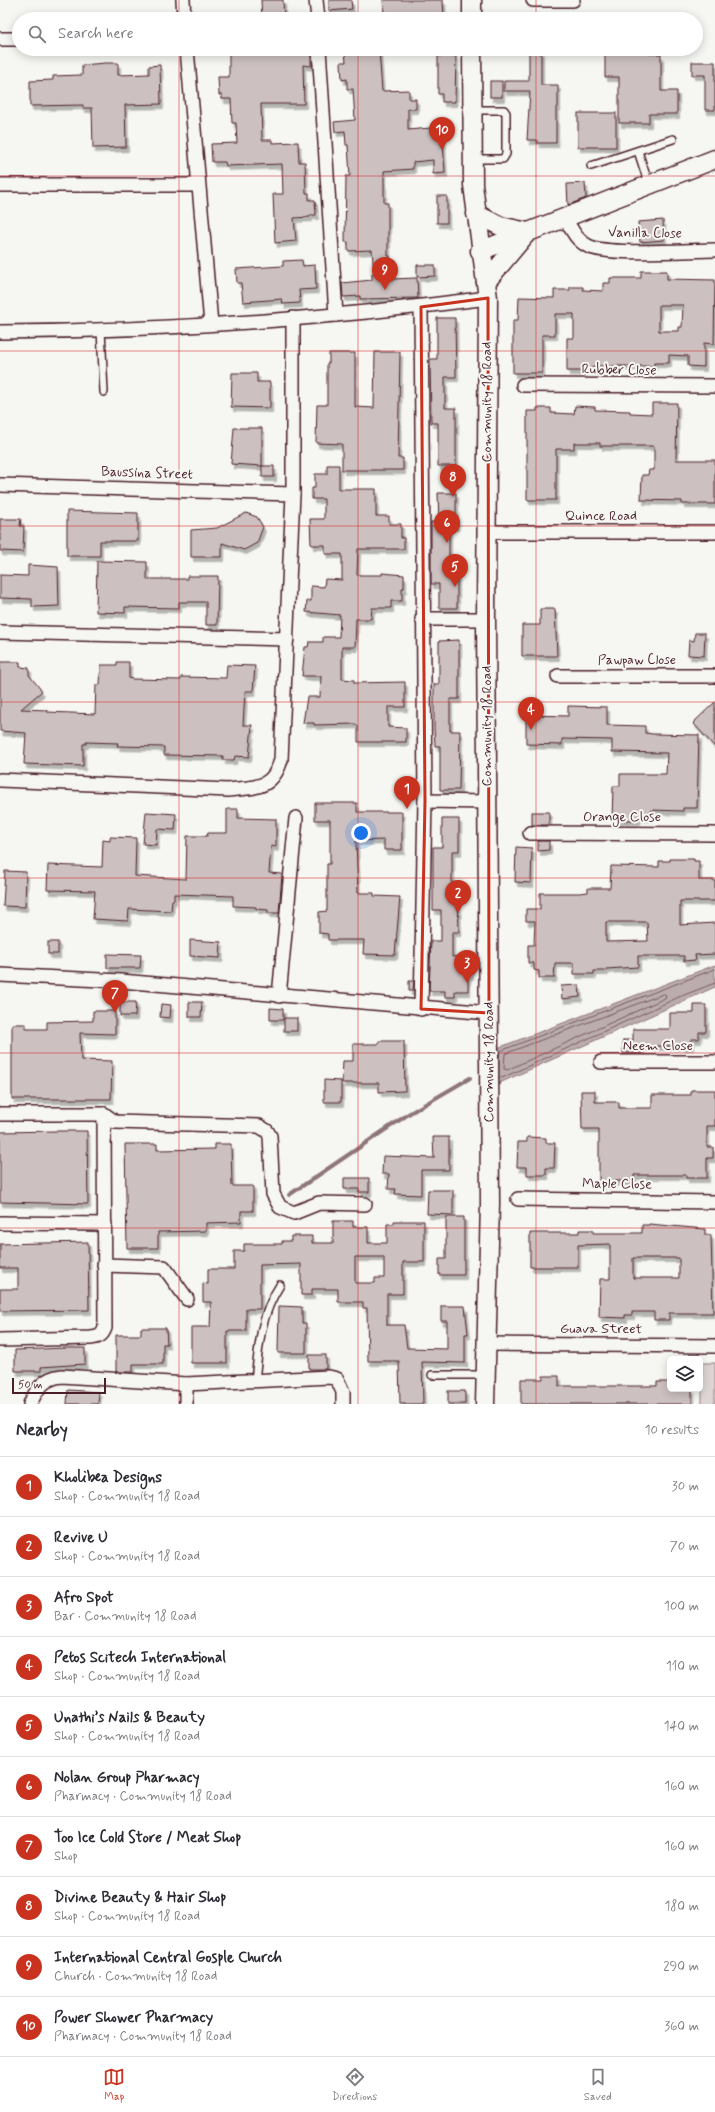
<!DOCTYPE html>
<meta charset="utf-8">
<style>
body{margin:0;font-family:Mynerve,sans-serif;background:#f2f2f3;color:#2b2b33}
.controls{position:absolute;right:12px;bottom:12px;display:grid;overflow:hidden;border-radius:6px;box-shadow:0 2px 10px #0003}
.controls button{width:36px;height:36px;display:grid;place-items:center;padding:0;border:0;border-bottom:1px solid #e1e1e2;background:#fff;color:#2b2b33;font:20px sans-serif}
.scale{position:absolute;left:12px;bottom:10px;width:94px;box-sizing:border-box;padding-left:4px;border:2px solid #4a1f2b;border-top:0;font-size:11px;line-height:14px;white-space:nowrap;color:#4a1f2b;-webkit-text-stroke:3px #f6f6f2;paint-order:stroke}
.you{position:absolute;left:361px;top:833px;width:14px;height:14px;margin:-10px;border:3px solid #fff;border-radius:50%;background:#1a73e8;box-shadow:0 0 0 6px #1a73e833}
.badge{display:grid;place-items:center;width:26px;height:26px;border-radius:50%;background:#c8321e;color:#fff;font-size:13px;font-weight:700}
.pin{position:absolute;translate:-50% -33px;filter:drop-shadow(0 1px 2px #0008)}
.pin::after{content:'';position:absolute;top:21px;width:14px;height:12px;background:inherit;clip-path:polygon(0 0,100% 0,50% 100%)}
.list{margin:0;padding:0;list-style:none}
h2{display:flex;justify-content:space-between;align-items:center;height:52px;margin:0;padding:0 16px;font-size:17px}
h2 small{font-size:13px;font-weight:400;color:#7c7c81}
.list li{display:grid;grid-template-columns:26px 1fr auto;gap:12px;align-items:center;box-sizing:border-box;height:60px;padding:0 16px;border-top:1px solid #e1e1e2}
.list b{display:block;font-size:15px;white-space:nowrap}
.list p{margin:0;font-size:13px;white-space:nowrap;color:#7c7c81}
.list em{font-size:13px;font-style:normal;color:#7c7c81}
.icon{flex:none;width:22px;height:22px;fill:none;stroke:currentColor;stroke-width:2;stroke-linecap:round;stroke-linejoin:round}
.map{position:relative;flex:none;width:715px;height:1404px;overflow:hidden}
.search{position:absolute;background:#fff;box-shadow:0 2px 10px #0003;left:12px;right:12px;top:12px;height:44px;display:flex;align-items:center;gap:10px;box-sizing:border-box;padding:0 14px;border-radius:22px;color:#7c7c81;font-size:15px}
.sheet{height:652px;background:#fff}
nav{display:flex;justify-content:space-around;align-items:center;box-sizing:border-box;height:56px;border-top:1px solid #e1e1e2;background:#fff;font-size:11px;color:#7c7c81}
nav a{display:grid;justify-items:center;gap:2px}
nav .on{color:#c8321e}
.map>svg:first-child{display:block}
</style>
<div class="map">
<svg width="715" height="1404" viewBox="0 0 715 1404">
<defs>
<filter id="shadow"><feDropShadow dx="2.5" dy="4.5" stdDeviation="0" flood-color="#0004"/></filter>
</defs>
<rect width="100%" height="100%" fill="#f6f6f2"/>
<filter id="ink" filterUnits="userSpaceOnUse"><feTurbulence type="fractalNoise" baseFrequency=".025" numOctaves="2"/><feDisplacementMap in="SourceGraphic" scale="8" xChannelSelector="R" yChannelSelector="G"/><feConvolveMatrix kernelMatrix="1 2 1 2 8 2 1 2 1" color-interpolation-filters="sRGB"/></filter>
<g filter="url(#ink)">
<!-- green -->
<rect fill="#ddd6d5" stroke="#947a80" x="702" y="1363" width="13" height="41"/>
<!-- water -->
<path fill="#bbadae" stroke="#8e747a" d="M715 965V987L495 1085V1049Z"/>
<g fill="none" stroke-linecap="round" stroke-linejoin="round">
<!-- shore -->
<g stroke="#77585f" stroke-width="1">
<path d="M664 994 666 995 665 998 507 1070 504 1069 505 1054Z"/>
<path d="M499 1058 500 1051 715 969"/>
<path d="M499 1077 502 1078 679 997 715 983"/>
</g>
<!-- stream -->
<path stroke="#8e747a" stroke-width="4" d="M289 1195 410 1113 470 1078"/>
</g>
<!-- building -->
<g fill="#ccc1c0" stroke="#4a1f2b" fill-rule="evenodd" filter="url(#shadow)">
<path d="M261 0H283L284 19H262Z"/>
<path d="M329 0H351L352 9 329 11Z"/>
<path d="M383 0H443L444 19H391L384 13Z"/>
<path d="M229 49H311V66L303 65 304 104H261L262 140H272V143L298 142 299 162H305L306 193H309V200H315L316 215H310V217L294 218 296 241 275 243 273 194H283L282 164 226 166 225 162H212L211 144 237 143 236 123H232L231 99H222V95H219L218 77H229Z"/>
<path d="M529 49H541V85H558V107H556V143H537V140H527L530 91H504V81H529Z"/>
<path d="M605 49H649V54H661V91H677V114H649V123H619V77H605Z"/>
<path d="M379 50 382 91 409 90V99H416V109H408V130L442 127 445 173 433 174V160L413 162V169L384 171V203H388V256H390L391 279 417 278 418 298 360 299V296L343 297 342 283 372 280V274H374L372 250 348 251V242H345L346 176H350L348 145H346L345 131 335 132 334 122 355 120 353 89H347V79L342 80 341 62H346L345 52Z"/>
<path d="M438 56H456L455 102H442V94H438Z"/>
<path d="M692 62H715V110H705V75H692Z"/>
<path d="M105 63H118V75L149 74V66L160 65 161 104 125 105 126 147 93 148 92 108H83V105L30 106V81L53 80V76L82 75V65Z"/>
<rect x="490" y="81" width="12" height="16"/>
<rect x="578" y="113" width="38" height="34"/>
<path d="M585 183 586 198 568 205 567 184Z"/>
<rect x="437" y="196" width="10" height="27"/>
<path d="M663 220 664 240 640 242 638 222Z"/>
<path d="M302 260 303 266 315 265 316 289 299 290 300 303 283 304 282 299 243 302 241 283H237L236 269 283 266V261Z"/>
<path d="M417 265H435V276L417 277Z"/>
<path d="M641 271H667V279L715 280 714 344 704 343V367L688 366V356L669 355V363H654V366H594V368H585V371H567V338H574V314H555V335H542V373H513V320H518L519 297 554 298V290H570V287H583V290L603 291V283H610V278H641ZM659 305H683L682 327H679V331H659Z"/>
<path d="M437 318H455L456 377H445V408H456V466H438V423H431L430 359H437Z"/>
<path d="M375 352H400L398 458H403V470H342V444L316 443 317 405H327V363H329V353H355V407L374 408Z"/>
<path d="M232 373H257V382H270V408L231 407Z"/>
<path d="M652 403H677L676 460H715V504H682V501L641 500 642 475H648L649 470H654V447L652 446H600V443H574V449H556V500H527V411H537V408H551V413L574 414 575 406 595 407V410L630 411V413L652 414Z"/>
<path d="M234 428H262V466H274V477H262V466L231 464Z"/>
<path d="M327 465H339V489H376V516H389V524H401V538H404V549H358L357 575H382V573L404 575V588H402V601H391V608H372L371 619H356L355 647H342V679L354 680V683L405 682V707H388V727L406 728V742H358V726L356 724 314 725V723H303L307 697H320L321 676H302L305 647H308L309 642H323V637H339L340 615 306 612 307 601H311V586L324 587 325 579 342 580V554H325V545H311L310 519H324V499H312V488H315V474H327Z"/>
<path d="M438 493H456V526H449V575H457V608H439V584H431V522H439Z"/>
<path d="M67 511 138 513V541H100V556H67Z"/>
<path d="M246 513 257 517 263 527 257 543 244 550 222 543V557H191V530L217 528Z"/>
<path d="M0 519H21L20 526H24L23 552 0 551Z"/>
<path d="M97 561 147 562V579H187V576H218L217 625H206V602H179V608L125 607V613L96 612Z"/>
<path d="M28 565 58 567 59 606 32 607V599L0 598V575L28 576Z"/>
<path d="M540 609H555L557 656H522V625H540Z"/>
<path d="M695 633H705L704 656 688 655 689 640 694 641Z"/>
<path d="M459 640V699H450V731H460L459 790H440V746H435L434 727V684H439V641Z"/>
<path d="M0 662H20V667L29 668V675L42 691 21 709 47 710V712L95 714 96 685H100L101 665H117V662H129V678L132 679 181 680V677L226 678 227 665 255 666 253 691H245L243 725H252L249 757 235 756 234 760H223V756L164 755V747L117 746 118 743 86 742V744H83V766L24 764 26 733 0 731Z"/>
<path d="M715 702V747L693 723Z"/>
<path d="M568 706 607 707V725L645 726V733L653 734 699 735 697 808H683V811L651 810V817H638V820H612L613 786H620V774H666L667 753 612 752V740L562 739V745L526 744V715L568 716Z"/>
<path d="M315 803H357V812H402V850H384V840L356 841 358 893H374V896L400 897 395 955 363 954 364 940H328V934L319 933V912L327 911V864H330V820H315Z"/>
<path d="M227 809H238V818L276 819V847L271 846 269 873 282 874 279 913H268V910L256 909V907L233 906V896L174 894V900H172L171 911 129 909 128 921 93 919 95 891 47 890 48 865 102 867 103 840 110 841V837L136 838 135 876 186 879 187 836H207L208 833H227Z"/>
<path d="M146 812 176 814 175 830 157 829 156 845 143 844Z"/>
<rect x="532" y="812" width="17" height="13"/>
<path d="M442 819H459V851H452V900H458L459 932H452V957L464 956V965H471V975H468V991H455V997H445V991H429L431 941H441V910H433V847H442Z"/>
<path d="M538 841H549V850L538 851Z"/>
<path d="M516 847 532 848 531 883 515 882Z"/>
<path d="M670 859H694V861H699V880H715V901H680V925L715 923V954L695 955 696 960 684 961V956H638V967L606 969V971H594V974H574V963H555L554 978H539V971L534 970V963H528V945H534L535 921H526V909H540V893H580L588 892V888H610L611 866 659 867V861H670ZM606 922H647L648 941 606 942Z"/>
<path d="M5 871 26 872 25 907 3 906Z"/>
<path d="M190 940 221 942 220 958 190 956Z"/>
<rect x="48" y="942" width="10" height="12"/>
<path d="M107 954 141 955 140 968H107Z"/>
<path d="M409 981H414L413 991H409Z"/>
<path d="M579 985 580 997 562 999 561 986Z"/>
<path d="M120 1002H136L135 1016H120Z"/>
<path d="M189 1002H202L201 1017H189Z"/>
<path d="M161 1004 171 1005 170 1018 160 1017Z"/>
<path d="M694 1005H706V1032H699V1039H691V1046H642V1053H623V1040H633V1029H670V1013H694Z"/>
<path d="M270 1008 283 1009V1020H270Z"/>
<path d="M93 1011H115V1034L80 1033 81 1060 112 1061 111 1099H12V1024H26V1029H47V1022L93 1021Z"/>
<rect x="284" y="1018" width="13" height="13"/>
<path d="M379 1041H404L405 1091 379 1092V1083H342L343 1061H353V1044H379Z"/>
<path d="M324 1080 341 1081V1102H324Z"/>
<path d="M691 1090H715V1126H707V1147H713V1158H707V1178H686V1175H634V1181H614V1184H599V1129H582L581 1091H595V1102H619V1108H652V1095H691Z"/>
<path d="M57 1131H87L88 1204 0 1202V1132Z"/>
<path d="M433 1137H449V1170H421V1195L395 1194 396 1189H388L389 1174H382L383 1156 434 1158Z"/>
<path d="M527 1137 546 1138V1143H555L554 1168H546V1175H527V1167H517L518 1142H527Z"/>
<path d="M125 1144H157V1150L215 1149V1144H231L232 1186H253V1211H241V1222L206 1223V1231L158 1232V1248H127Z"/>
<path d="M344 1178H369V1192H359V1189H344Z"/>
<path d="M428 1190H453V1215L427 1214Z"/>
<path d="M446 1217H464V1275H439V1259H446Z"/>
<path d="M333 1221H353V1227H368V1243H387V1224H394V1221H424V1262H403V1294H387V1325H404L407 1348 447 1349V1321H441V1306H465L468 1334H465V1363L422 1362 423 1404H400L399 1361H368L367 1308H363V1302H338V1289H312V1295H301V1264L260 1265V1309H246V1331H227V1363H191V1327H210L211 1302H203V1283L208 1284V1269H234V1251H244V1244H282V1241H291V1236H312V1243H333ZM355 1257H384V1278H375V1283H355Z"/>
<path d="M649 1224 705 1229V1235H711L713 1313H669V1320H654V1312H632V1315H625V1318L599 1317 600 1279H610V1244L578 1245V1267H530V1233H579V1230H593V1233H642V1225H649ZM633 1258H679V1278H633Z"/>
<path d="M88 1242 89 1310 0 1311V1289H18V1268H0V1244Z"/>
<path d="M279 1306 302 1307V1323H306V1353H278Z"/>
<path d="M141 1328H166L167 1344H163V1364H133V1372H116V1335H141Z"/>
<path d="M66 1348H85V1364L41 1367V1371H15V1350Z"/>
<rect x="309" y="1355" width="17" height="14"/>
<path d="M543 1376H559V1386H657V1382H670V1389H692V1404H521V1379H543Z"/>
<path d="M68 1390 99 1392 98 1404H67Z"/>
<rect x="448" y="1391" width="17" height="13"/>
</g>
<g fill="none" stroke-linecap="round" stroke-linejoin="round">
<defs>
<g id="lane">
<path d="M472 110H504L506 113V154L503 159H472"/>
<path d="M638 151 649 185"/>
<path d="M591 166 673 139"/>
<path d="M101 329 104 392"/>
<path d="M432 1375H485"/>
<path d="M255 1381C259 1345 260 1316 280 1285"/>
</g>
<g id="street">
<path d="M183 0 184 19"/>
<path d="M316 0 318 19"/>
<path d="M533 0H573"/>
<path d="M0 39H19"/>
<path d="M187 49 211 324"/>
<path d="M319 49 336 315"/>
<path d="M0 185H198"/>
<path d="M565 218C572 230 576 240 588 246 607 256 689 250 715 250"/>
<path d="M0 332C162 331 326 319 488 298"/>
<path d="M523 385 715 386"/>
<path d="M0 485 293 494"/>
<path d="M486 532H715"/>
<path d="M422 619H486"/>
<path d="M0 632 287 639"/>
<path d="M558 676H715"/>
<path d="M0 780 228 790C255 787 272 790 281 760L293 494V318"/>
<path d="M425 801 487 802"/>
<path d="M530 833 715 834"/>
<path d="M0 975 121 981 489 1013"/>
<path d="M279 996 296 818"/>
<path d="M421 1009 425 801 421 307"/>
<path d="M601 1062H715"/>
<path d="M0 1114H104L115 1122 259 1126 267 1131 270 1136 273 1194 280 1207 294 1213 319 1203 365 1204"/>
<path d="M518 1199 715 1202"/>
<path d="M0 1223 105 1224"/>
<path d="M104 1265 164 1267 187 1299"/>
<path d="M0 1340 91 1338C99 1337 102 1336 105 1328L104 1114"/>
<path d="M486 1344 715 1346"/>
<path d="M186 1384V1404"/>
<path d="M30 1404C37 1388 44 1378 62 1376L186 1384 329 1377 337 1379 343 1392V1404"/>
</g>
<g id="secondary">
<path d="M472 19V0"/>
<path d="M472 49 473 185 488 298 486 619 490 1203 485 1404"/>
<path d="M476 214 500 226 528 232"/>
<path d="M480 251 715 159"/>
<path d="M486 282 526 234"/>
</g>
</defs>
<!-- lane casing -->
<use href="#lane" stroke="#4a1f2b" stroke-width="10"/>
<!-- street casing -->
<use href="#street" stroke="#4a1f2b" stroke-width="16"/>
<!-- secondary casing -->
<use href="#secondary" stroke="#4a1f2b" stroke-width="21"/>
<!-- lane -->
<use href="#lane" stroke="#f6f6f2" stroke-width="7"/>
<!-- street -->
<use href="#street" stroke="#f6f6f2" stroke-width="13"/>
<!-- secondary -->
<use href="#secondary" stroke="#f6f6f2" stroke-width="18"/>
</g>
</g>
<!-- marked area -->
<path fill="none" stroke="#c8321e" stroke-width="3" stroke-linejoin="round" d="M488 298 489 1013 421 1009 425 801 421 307Z"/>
<!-- grid -->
<path fill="none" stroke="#d62828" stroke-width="1" stroke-opacity="0.55" d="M179 0V19M358 0V19M536 0V19M179 49V1404M358 49V1404M536 49V1404M0 176H715M0 351H715M0 526H715M0 702H715M0 878H715M0 1053H715M0 1228H715"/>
<g text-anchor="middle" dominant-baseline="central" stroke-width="4" stroke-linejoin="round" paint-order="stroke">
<!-- street labels -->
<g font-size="14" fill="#4a1f2b" stroke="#f6f6f2">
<text transform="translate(645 233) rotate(1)">Vanilla Close</text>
<text transform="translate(619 370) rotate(1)">Rubber Close</text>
<text transform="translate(487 402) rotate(-90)">Community 18 Road</text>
<text transform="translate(147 473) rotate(2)">Baussina Street</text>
<text x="601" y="516">Quince Road</text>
<text x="637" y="660">Pawpaw Close</text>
<text transform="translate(487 726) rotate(-90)">Community 18 Road</text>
<text x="622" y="817">Orange Close</text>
<text x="658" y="1046">Neem Close</text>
<text transform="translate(489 1062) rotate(-90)">Community 18 Road</text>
<text transform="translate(617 1184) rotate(1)">Maple Close</text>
<text x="601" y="1329">Guava Street</text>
</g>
</g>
</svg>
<div class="controls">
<button><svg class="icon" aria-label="layers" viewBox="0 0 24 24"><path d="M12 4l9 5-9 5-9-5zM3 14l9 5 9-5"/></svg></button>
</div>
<div class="scale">50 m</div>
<div class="you"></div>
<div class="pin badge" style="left:407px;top:809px">1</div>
<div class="pin badge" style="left:458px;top:913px">2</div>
<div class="pin badge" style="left:467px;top:983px">3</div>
<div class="pin badge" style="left:531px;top:730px">4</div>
<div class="pin badge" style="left:455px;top:587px">5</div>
<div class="pin badge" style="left:447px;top:543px">6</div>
<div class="pin badge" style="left:115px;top:1013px">7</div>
<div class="pin badge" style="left:453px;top:497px">8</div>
<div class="pin badge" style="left:385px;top:290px">9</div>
<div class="pin badge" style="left:442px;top:150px">10</div>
<div class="search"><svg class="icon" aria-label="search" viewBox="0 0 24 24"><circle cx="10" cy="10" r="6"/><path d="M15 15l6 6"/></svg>Search here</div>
</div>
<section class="sheet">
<h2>Nearby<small>10 results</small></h2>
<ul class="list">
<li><span class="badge">1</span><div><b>Kholibea Designs</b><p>Shop · Community 18 Road</p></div><em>30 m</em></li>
<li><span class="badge">2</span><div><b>Revive U</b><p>Shop · Community 18 Road</p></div><em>70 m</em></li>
<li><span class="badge">3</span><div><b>Afro Spot</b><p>Bar · Community 18 Road</p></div><em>100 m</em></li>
<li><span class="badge">4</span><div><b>Petos Scitech International</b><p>Shop · Community 18 Road</p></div><em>110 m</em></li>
<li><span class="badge">5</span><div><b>Unathi’s Nails &amp; Beauty</b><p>Shop · Community 18 Road</p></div><em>140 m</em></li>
<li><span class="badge">6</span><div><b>Nolan Group Pharmacy</b><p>Pharmacy · Community 18 Road</p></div><em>160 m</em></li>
<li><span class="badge">7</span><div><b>Too Ice Cold Store / Meat Shop</b><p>Shop</p></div><em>160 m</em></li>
<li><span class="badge">8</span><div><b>Divine Beauty &amp; Hair Shop</b><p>Shop · Community 18 Road</p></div><em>180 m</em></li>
<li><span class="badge">9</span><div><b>International Central Gosple Church</b><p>Church · Community 18 Road</p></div><em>290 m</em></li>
<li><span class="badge">10</span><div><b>Power Shower Pharmacy</b><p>Pharmacy · Community 18 Road</p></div><em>360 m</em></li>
</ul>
</section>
<nav>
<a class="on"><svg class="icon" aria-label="map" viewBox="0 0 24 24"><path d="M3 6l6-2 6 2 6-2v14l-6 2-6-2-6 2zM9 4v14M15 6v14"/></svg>Map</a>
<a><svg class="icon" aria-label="directions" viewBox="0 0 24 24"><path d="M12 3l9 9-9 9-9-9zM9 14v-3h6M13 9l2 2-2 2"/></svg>Directions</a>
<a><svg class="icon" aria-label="saved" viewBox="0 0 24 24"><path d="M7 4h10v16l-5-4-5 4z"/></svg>Saved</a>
</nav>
